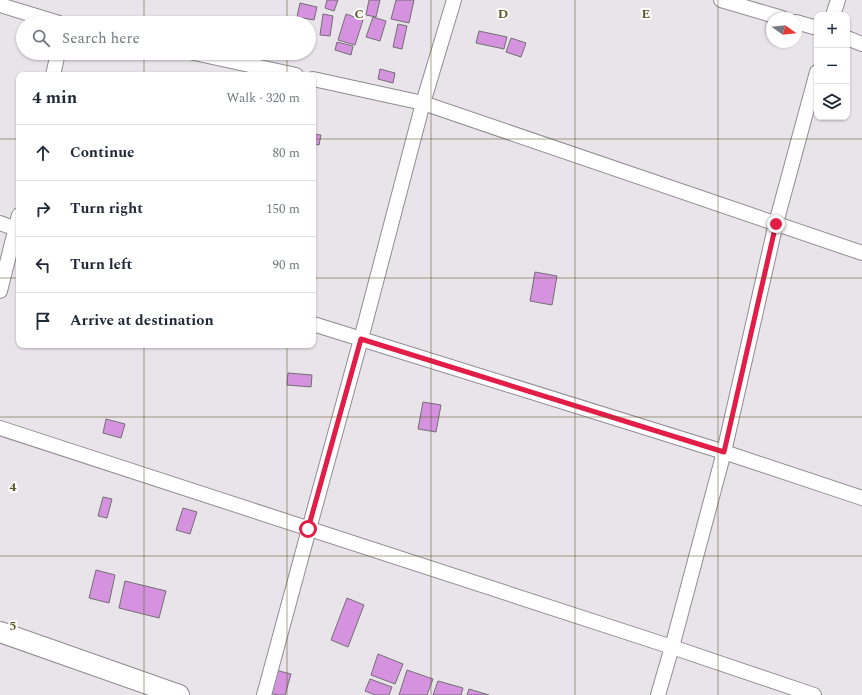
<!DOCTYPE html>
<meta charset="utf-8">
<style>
body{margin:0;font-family:Spectral,serif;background:#f2f2f3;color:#1f2937}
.controls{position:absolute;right:12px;top:12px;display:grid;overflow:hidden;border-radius:8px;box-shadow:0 1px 3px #0004}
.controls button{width:36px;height:36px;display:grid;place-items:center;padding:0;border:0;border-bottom:1px solid #e0e1e3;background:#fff;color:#1f2937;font:20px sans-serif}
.compass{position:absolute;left:766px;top:12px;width:36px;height:36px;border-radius:50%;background:#fff;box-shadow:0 1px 3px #0004;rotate:105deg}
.stop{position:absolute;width:12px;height:12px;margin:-9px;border:3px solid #e11d48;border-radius:50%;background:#fff}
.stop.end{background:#e11d48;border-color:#fff;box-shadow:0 1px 4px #0008}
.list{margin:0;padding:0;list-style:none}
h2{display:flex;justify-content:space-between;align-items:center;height:52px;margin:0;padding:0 16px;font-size:17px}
h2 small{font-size:13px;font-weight:400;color:#747a83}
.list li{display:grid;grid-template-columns:26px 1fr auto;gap:12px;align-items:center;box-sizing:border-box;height:56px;padding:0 16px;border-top:1px solid #e0e1e3}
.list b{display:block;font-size:15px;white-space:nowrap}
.list em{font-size:13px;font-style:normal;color:#747a83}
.icon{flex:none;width:22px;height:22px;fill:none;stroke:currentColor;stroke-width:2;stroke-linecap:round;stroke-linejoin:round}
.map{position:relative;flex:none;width:862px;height:695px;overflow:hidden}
.search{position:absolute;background:#fff;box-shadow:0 1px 3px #0004;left:16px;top:16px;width:300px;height:44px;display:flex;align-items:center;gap:10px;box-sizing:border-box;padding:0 14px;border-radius:22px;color:#747a83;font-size:15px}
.panel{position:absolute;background:#fff;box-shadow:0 1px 3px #0004;left:16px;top:72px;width:300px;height:276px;border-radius:8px}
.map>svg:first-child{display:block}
</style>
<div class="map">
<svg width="862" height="695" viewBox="0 0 862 695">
<rect width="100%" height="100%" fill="#e9e3ea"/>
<!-- building -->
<g fill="#d593df" stroke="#736e74">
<path d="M327 0H338L334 11 325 8Z"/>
<path d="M369 0H380L376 17 366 15Z"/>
<path d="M396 0H414L409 23 391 19Z"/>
<path d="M300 3 317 7 314 20 297 17Z"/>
<path d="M323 14 333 16 330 36 320 35Z"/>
<path d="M346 14 363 20 355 45 338 40Z"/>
<path d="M373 17 386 21 380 41 366 37Z"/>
<path d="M398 24 407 26 402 49 393 47Z"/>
<path d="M479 31 507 37 504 49 476 43Z"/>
<path d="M511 38 526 43 521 57 506 52Z"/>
<path d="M337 42 353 46 351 55 335 50Z"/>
<path d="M380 69 395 73 393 83 378 79Z"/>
<path d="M313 134 321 135 319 145 313 144Z"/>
<path d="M535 272 557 276 552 305 530 301Z"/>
<path d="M288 373 312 375 311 387 287 385Z"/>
<path d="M423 402 441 405 436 432 418 429Z"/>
<path d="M106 419 125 424 121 438 103 433Z"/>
<path d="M103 497 112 499 107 518 98 516Z"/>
<path d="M183 508 197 512 190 534 176 530Z"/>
<path d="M96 570 115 575 109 603 89 598Z"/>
<path d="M125 581 166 591 159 618 119 608Z"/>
<path d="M347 598 364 605 348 647 331 640Z"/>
<path d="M378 654 403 664 395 684 371 675Z"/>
<path d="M275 670 291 674 285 695H278L269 693Z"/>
<path d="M407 670 433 679 427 695H399Z"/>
<path d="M370 679 392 687 389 695H375L365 691Z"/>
<path d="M438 681 463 688 461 695H433Z"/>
<path d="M469 689 489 695H467Z"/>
</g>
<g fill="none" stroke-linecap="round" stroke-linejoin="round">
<defs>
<g id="street">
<path d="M721 0 782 18"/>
<path d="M0 5 59 23"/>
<path d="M833 15 838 0"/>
<path d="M796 22 817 28"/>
<path d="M847 38 862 44"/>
<path d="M194 53 296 75"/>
<path d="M53 75 58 53"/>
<path d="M313 79 423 103 862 253"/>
<path d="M0 223 19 230"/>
<path d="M0 291 19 215"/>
<path d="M313 324 724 452 862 498"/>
<path d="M0 428 672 647 814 695"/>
<path d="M264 695 309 529 361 339 423 103 454 0"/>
<path d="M658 695 672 647 724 452 776 223 817 72"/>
</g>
<path id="secondary" d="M0 632 179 695"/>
</defs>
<!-- street casing -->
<use href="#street" stroke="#918b92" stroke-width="16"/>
<!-- secondary casing -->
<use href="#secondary" stroke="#918b92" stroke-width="22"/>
<!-- street -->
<use href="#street" stroke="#fff" stroke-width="14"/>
<!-- secondary -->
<use href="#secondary" stroke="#fff" stroke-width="20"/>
</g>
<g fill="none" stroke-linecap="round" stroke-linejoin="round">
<!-- route -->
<path stroke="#e11d48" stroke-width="5" d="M308 529 361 339 724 452 776 224"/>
</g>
<!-- grid -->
<path fill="none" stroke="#5c5825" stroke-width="1" stroke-opacity="0.55" d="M144 0V23M287 0V23M431 0V695M575 0V695M718 0V695M144 53V75M287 53V75M0 139H19M313 139H862M0 278H19M313 278H862M144 345V695M287 345V695M0 417H862M0 556H862"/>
<g font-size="13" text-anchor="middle" font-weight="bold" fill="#5c5825" stroke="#fff" stroke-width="4" stroke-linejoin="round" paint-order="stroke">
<text x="359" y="18">C</text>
<text x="503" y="18">D</text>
<text x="646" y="18">E</text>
<text x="13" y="491">4</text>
<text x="13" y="630">5</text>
</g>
</svg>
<div class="controls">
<button>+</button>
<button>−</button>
<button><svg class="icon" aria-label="layers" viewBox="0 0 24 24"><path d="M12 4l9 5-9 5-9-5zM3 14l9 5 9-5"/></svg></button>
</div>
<svg class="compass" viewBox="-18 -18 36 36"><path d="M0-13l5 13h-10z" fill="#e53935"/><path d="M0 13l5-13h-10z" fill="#747a83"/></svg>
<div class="stop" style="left:308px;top:529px"></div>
<div class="stop end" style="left:776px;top:224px"></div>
<div class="search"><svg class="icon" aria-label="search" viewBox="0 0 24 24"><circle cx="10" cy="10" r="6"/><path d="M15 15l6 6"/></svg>Search here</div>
<section class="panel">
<h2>4 min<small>Walk · 320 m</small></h2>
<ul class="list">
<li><svg class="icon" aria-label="ahead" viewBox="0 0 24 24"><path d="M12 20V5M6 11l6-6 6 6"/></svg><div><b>Continue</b></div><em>80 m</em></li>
<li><svg class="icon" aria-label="right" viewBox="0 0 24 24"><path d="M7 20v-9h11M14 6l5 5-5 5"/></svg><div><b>Turn right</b></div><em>150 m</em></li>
<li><svg class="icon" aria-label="left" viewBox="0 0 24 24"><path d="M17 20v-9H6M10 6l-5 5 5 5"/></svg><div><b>Turn left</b></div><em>90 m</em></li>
<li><svg class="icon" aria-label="arrive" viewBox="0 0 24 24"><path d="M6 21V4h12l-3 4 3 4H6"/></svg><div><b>Arrive at destination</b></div></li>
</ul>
</section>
</div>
